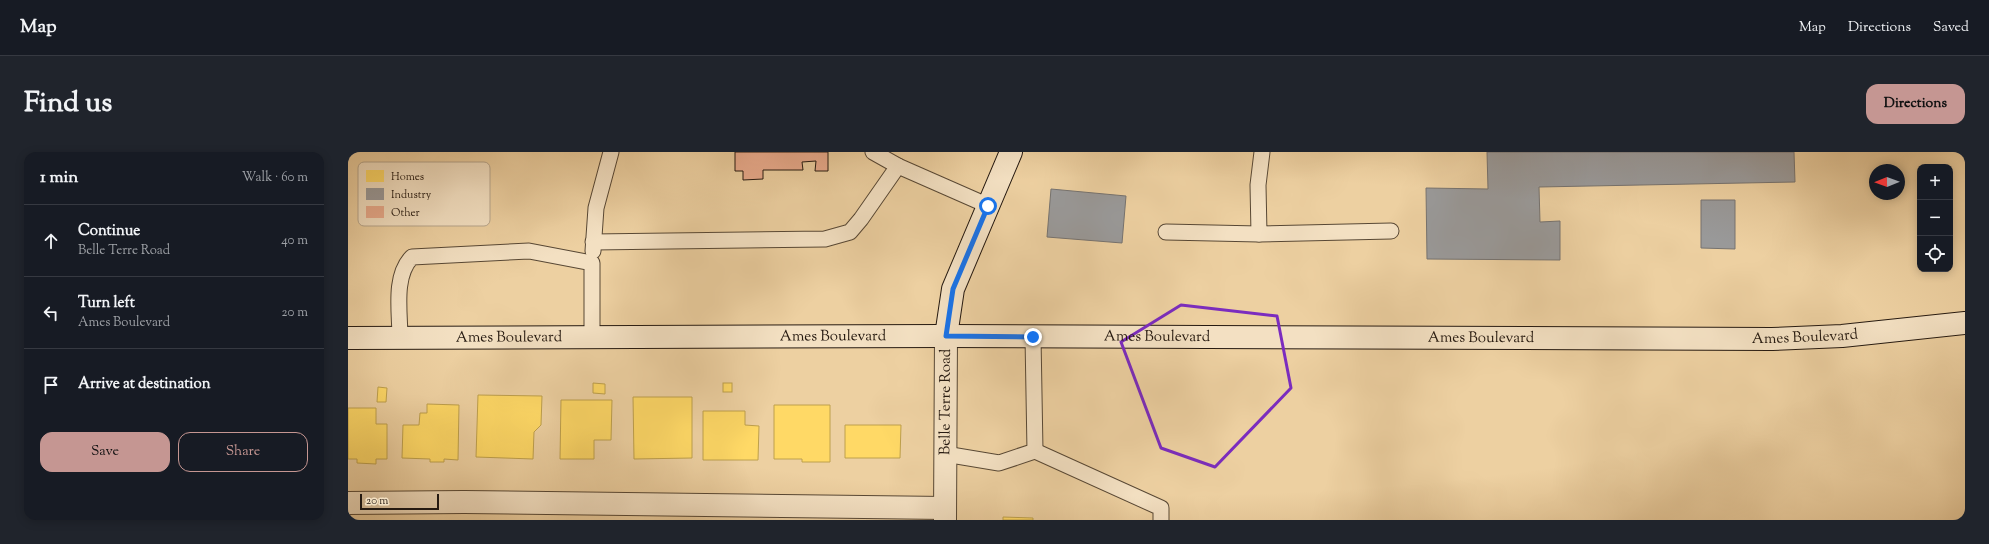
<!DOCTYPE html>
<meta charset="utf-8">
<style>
body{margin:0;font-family:"Sorts Mill Goudy",serif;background:#20242c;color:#f1f3f6}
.controls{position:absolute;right:12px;top:12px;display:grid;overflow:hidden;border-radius:8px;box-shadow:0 2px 10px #0003}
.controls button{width:36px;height:36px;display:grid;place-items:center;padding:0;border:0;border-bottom:1px solid #363941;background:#171b24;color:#f1f3f6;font:20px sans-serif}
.compass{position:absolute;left:1521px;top:12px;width:36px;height:36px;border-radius:50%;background:#171b24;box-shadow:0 2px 10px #0003;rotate:269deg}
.scale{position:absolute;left:12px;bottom:10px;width:79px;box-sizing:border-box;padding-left:4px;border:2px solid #261a11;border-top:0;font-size:11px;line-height:14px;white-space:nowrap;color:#261a11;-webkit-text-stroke:3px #f3e0c2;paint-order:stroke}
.stop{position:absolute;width:12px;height:12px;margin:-9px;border:3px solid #1a73e8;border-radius:50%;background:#fff}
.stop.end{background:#1a73e8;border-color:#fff;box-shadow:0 1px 4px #0008}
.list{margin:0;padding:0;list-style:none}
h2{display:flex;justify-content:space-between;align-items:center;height:52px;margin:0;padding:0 16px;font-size:17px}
h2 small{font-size:13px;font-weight:400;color:#9ea1a6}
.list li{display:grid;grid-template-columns:26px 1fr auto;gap:12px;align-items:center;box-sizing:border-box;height:72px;padding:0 16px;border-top:1px solid #363941}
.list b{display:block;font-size:15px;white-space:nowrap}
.list p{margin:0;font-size:13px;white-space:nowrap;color:#9ea1a6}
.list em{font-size:13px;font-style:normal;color:#9ea1a6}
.actions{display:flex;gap:8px;padding:12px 16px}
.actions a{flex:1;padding:9px 0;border:1px solid #c59692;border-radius:12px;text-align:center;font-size:14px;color:#c59692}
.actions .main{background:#c59692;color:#111}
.icon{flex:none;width:22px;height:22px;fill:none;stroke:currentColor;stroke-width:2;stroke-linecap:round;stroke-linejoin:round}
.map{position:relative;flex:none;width:1617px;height:368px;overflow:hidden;border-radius:12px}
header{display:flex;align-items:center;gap:24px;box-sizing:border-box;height:56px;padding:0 20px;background:#171b24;border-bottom:1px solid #363941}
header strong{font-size:19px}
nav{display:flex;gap:22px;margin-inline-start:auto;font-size:14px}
.intro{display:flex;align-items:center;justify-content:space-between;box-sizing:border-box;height:96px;padding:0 24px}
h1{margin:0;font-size:28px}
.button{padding:10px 18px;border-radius:12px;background:#c59692;color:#111;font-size:14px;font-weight:700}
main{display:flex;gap:24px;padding:0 24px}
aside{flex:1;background:#171b24;border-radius:12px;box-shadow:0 2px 10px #0003}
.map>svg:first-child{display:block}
</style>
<header>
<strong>Map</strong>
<nav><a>Map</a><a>Directions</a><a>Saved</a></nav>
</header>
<div class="intro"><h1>Find us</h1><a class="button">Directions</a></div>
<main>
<aside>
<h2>1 min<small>Walk · 60 m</small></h2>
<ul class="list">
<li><svg class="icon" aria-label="ahead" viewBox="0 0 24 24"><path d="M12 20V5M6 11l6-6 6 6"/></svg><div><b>Continue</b><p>Belle Terre Road</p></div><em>40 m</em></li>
<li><svg class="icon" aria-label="left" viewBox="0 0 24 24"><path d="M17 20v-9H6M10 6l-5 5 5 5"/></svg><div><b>Turn left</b><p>Ames Boulevard</p></div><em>20 m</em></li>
<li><svg class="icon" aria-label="arrive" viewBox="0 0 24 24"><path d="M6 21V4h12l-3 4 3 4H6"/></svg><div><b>Arrive at destination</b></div></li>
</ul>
<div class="actions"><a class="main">Save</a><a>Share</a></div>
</aside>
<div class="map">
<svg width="1617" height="368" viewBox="0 0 1617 368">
<rect width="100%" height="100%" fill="#edd0a1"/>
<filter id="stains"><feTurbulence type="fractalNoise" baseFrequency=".005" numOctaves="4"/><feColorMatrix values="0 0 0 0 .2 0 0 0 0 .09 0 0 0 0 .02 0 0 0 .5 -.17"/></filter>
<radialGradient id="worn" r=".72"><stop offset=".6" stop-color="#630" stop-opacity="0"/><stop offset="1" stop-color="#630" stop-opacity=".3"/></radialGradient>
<!-- homes -->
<g fill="#ffd966" stroke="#bea04c">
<path d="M245 231 257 232V242L245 241Z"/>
<rect x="375" y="231" width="9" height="9"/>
<path d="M30 235 39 236 38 250H29Z"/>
<path d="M130 243 194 244 193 273 186 280 185 307 128 305Z"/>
<path d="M285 245H344V306L286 307Z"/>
<path d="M213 248H264L263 288H246V307H212Z"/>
<path d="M79 252 111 253 110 308 96 307V310H82V307L54 306 55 273H71L72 261H79Z"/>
<path d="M426 253H482V310H454V307H426Z"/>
<path d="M0 256H28V272H39V307H28V312L9 311V307H0Z"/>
<path d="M355 259H397V273L411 274 410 308H355Z"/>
<path d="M497 273H553L552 306H497Z"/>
<path d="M655 365 685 366V368H655Z"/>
</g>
<!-- industry -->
<g fill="#999" stroke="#767370">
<path d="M1139 0H1446L1447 30 1191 35 1192 70 1212 69V108L1079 107 1078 36 1140 37Z"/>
<path d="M703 37 778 44 774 91 699 85Z"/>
<path d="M1353 48H1387V97L1353 96Z"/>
</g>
<!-- building -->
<path fill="#e9ab8d" stroke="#261a11" d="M387 0H480V19H467L468 9 454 10 455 18H415V27L395 28V19H387Z"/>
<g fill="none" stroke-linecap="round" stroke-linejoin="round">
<defs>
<g id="lane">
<path d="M525 0 550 14"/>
<path d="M914 0 910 33 911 82 1043 79"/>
<path d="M818 80 911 82"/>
<path d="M245 90 477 87 502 80 513 67 550 14 641 54"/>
<path d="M245 99 248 56 263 0"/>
<path d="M52 186C52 161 45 124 64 105L181 99 244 111V186"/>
<path d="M687 299 813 356V368"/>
<path d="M597 302 651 311 687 299 685 185"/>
</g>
<g id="street">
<path d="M0 351 116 350 597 356"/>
<path id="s1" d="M597 368 598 184"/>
</g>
<g id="secondary">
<path d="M598 184 605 137 663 0"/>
<path id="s2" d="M0 186 598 184 1424 187 1494 184 1617 171"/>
</g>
</defs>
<!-- lane casing -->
<use href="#lane" stroke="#584835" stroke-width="17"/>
<!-- street casing -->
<use href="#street" stroke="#584835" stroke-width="24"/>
<!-- secondary casing -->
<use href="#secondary" stroke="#261a11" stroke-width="24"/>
<!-- lane -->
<use href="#lane" stroke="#f3e0c2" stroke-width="15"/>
<!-- street -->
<use href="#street" stroke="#f3e0c2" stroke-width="22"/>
<!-- secondary -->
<use href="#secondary" stroke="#f3e0c2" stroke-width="22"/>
</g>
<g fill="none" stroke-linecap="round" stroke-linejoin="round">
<!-- route -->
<path stroke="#1a73e8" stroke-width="5" d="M640 54 605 137 598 184 685 185"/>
</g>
<!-- marked area -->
<path fill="none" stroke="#7b2cbf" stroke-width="3" stroke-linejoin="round" d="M833 153 929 164 943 236 867 315 813 296 773 190Z"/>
<g text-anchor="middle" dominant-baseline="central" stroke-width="4" stroke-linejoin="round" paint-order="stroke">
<!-- street labels -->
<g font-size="15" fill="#261a11" stroke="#f3e0c2">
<text stroke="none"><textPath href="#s2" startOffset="1457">Ames Boulevard</textPath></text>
<text stroke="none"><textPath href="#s2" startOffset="485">Ames Boulevard</textPath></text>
<text stroke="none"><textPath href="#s2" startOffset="809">Ames Boulevard</textPath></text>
<text stroke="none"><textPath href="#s2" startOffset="161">Ames Boulevard</textPath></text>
<text stroke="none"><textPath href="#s2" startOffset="1133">Ames Boulevard</textPath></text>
<text stroke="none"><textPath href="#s1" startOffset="118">Belle Terre Road</textPath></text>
</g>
</g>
<!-- legend -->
<rect x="10" y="10" width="132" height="64" rx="6" fill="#f3e0c2" stroke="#b6a58d" stroke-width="1"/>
<rect x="18" y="18" width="18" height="12" fill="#ffd966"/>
<rect x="18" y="36" width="18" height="12" fill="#999"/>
<rect x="18" y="54" width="18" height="12" fill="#e9ab8d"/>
<g font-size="11" fill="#261a11">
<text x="43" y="28">Homes</text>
<text x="43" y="46">Industry</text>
<text x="43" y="64">Other</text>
</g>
<rect width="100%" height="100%" filter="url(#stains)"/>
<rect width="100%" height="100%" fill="url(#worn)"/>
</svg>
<div class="controls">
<button>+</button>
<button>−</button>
<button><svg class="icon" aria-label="locate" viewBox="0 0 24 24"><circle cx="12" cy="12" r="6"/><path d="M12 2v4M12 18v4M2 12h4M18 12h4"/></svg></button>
</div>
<svg class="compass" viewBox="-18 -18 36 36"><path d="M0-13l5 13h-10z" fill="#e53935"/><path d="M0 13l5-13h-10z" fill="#9ea1a6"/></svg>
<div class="scale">20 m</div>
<div class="stop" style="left:640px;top:54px"></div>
<div class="stop end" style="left:685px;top:185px"></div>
</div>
</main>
